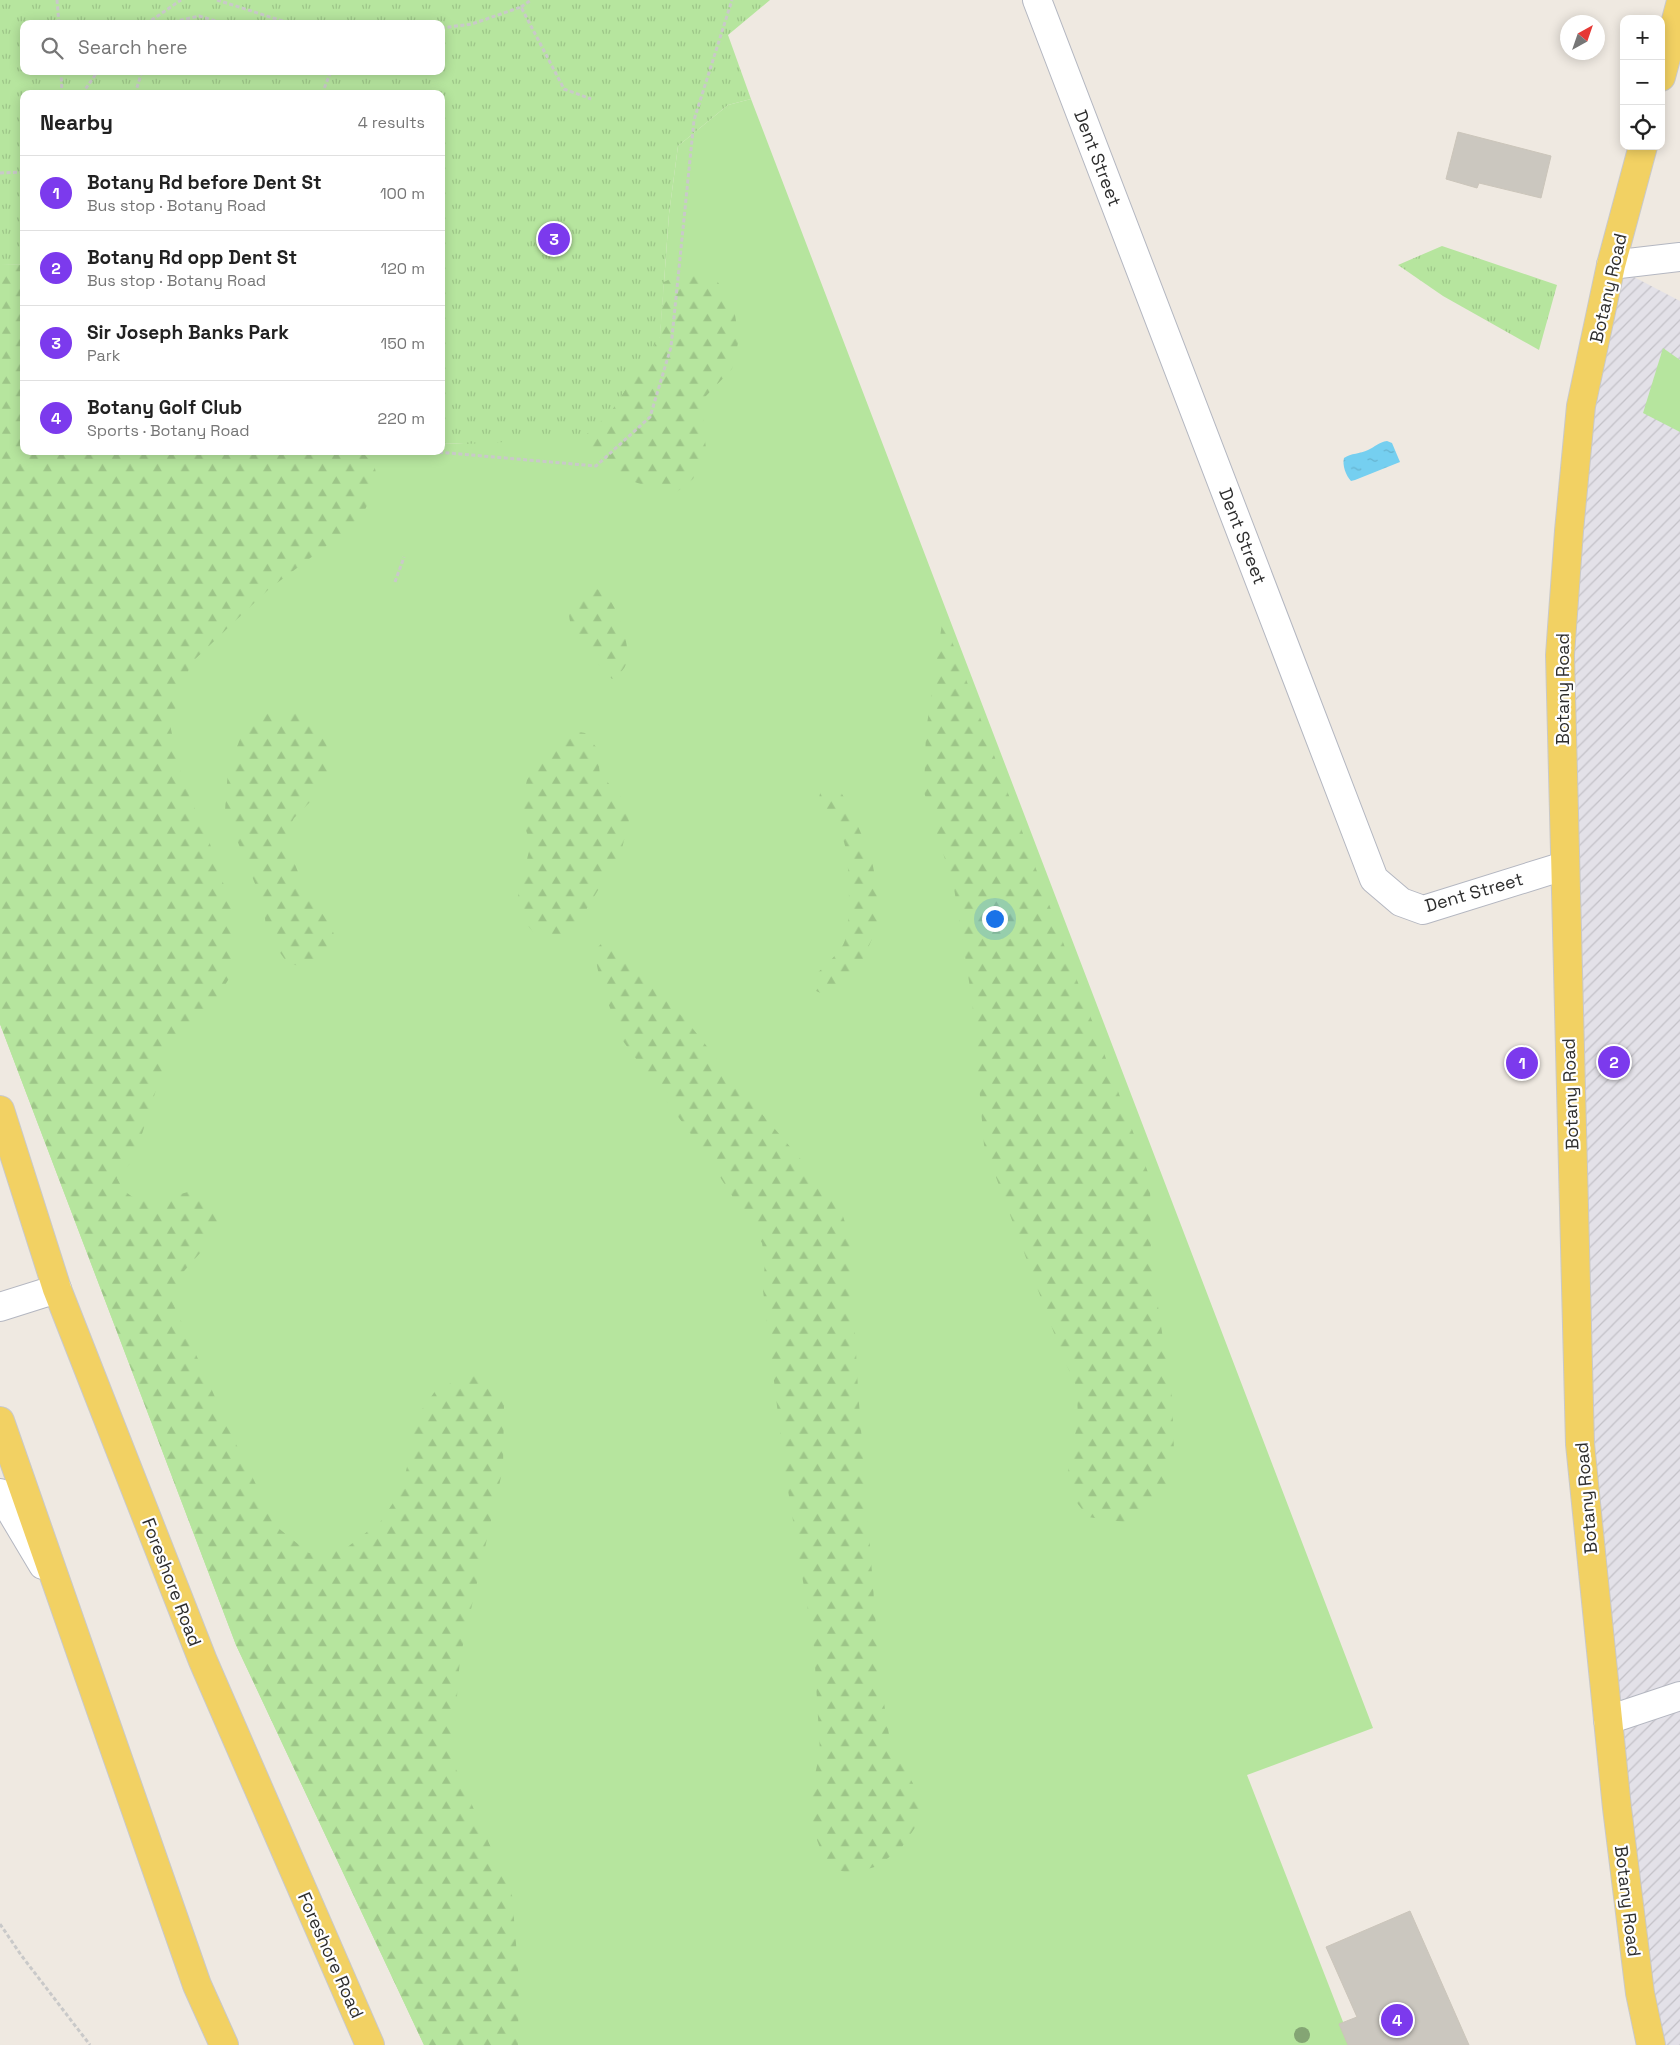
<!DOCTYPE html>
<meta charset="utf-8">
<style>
body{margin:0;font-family:"Space Grotesk",sans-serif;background:#f2f2f2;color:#222}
.controls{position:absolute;right:15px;top:15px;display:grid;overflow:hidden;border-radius:10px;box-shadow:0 2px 12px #0003}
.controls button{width:45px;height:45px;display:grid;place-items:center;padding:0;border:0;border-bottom:1px solid #e0e0e0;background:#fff;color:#222;font:25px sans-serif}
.compass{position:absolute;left:1560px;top:15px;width:45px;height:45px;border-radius:50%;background:#fff;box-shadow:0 2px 12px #0003;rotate:40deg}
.you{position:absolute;left:994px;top:918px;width:18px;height:18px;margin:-12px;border:4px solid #fff;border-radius:50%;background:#1a73e8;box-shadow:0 0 0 8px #1a73e833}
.badge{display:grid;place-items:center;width:32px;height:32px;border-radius:50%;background:#7c3aed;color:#fff;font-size:16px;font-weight:700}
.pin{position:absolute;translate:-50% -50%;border:2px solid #fff;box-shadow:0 1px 5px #0006}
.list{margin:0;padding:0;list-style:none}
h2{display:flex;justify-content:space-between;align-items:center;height:65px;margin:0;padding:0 20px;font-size:21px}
h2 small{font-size:16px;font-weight:400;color:#767676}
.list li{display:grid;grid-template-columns:32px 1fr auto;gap:15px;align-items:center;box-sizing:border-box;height:75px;padding:0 20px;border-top:1px solid #e0e0e0}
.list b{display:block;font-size:19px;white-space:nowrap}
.list p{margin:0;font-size:16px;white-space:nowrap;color:#767676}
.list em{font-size:16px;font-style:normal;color:#767676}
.icon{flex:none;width:28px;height:28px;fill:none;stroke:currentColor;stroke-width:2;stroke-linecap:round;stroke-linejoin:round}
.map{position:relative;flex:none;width:1680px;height:2045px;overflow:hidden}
.search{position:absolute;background:#fff;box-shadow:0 2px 12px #0003;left:20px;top:20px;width:425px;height:55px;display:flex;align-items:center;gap:12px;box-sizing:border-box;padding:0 18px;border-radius:10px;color:#767676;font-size:19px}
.panel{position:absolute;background:#fff;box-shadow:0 2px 12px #0003;left:20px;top:90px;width:425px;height:365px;border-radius:10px}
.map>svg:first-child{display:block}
</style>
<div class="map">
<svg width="1680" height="2045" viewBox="0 0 1680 2045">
<defs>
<pattern id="industrial-furrows" width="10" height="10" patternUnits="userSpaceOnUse" patternTransform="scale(1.25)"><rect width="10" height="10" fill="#e3e1e8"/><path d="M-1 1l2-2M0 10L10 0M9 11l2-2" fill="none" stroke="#c3c1c7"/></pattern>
<pattern id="forest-firs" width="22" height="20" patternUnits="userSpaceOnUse" patternTransform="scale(1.25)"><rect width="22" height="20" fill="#b6e59e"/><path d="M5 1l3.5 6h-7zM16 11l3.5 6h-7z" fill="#9dc588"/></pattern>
<pattern id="park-tufts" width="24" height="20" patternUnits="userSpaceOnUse" patternTransform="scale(1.25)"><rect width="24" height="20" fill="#b6e59e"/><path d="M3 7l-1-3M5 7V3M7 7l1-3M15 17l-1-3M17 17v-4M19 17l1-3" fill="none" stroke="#9dc588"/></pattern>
<pattern id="water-ripples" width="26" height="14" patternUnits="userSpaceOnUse" patternTransform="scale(1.25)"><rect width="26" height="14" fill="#75cff0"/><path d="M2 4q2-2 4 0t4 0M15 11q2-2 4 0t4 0" fill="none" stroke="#66b2ce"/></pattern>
</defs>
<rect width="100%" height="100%" fill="#efe9e1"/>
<!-- industrial -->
<path fill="url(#industrial-furrows)" d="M1611 265 1680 301V2045H1651L1580 1444 1560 655Z"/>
<!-- grass -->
<g fill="#b6e59e">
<path d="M751 99 1373 1728 1247 1775 1352 2045H424L236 1645 0 1024V264L24 265V451H441V443L464 444 660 337 669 214 678 146 728 105Z"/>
<path d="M1663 348 1680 360V432L1643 413Z"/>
</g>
<!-- forest -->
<g fill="url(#forest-firs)">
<path d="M0 264 24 265V451H361L374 464 378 482 363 514 333 541 269 589 191 663 170 725 182 778 210 844 232 909 235 969 210 1009 170 1046 134 1159 117 1178C134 1215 164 1197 196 1190L220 1208 215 1231 201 1252 177 1279 173 1303 235 1442 277 1527 309 1553 345 1549 381 1521 401 1491 410 1455 415 1419 436 1390 467 1376H494L504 1405 503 1468 460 1658 452 1760 512 1895 519 1980 518 2045H424L236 1645 0 1024Z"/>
<path d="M684 272 714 277 733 303 739 339 732 369 704 398 703 424 706 449 693 479 673 495 611 474 582 438 610 413 660 337 664 282Z"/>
<path d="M592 587C597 589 602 591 606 595 617 606 631 646 627 662 624 670 619 675 612 679 590 654 540 609 592 587Z"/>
<path d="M943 617 1150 1178 1151 1261 1172 1397 1174 1452 1165 1491 1130 1523 1088 1517 1067 1490 1069 1457 1078 1423 1077 1388 1063 1357 984 1145 972 1000 954 888 924 792 926 731Z"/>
<path d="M266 711H298L325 734 331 772 312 800 294 818 284 837 306 892 331 925 337 945 328 957 302 966 288 964 267 934 263 903 225 811 228 770 245 726Z"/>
<path d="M567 730 585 733 596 747 600 774 624 800 629 821 621 852 577 925 560 939 537 936 527 925 518 896 531 843 519 813 527 780 546 750Z"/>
<path d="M830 784 842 794 849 806 871 856 877 887V928L863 959 845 984 827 996 814 990V976C825 966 835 957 843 945 852 930 849 867 846 849 842 831 829 814 819 798L822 785Z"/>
<path d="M601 944 617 953 685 1019 745 1094 839 1204 850 1238 858 1390 880 1678 890 1741 917 1791 920 1820 902 1847 878 1866 850 1874 827 1866 817 1840 809 1802 820 1752 814 1648 785 1472 763 1290 765 1261 762 1243 706 1155 623 1041 601 985 594 951Z"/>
</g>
<!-- park -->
<g fill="url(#park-tufts)" fill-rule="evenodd">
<path d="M0 0H770L728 35 751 99 728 105 678 146 669 214 660 337 610 413 582 438 464 444 441 443V94H24V265L0 264ZM24 24H441V71H24Z"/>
<path d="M1442 246 1557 285 1539 350 1443 296 1398 265Z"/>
</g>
<!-- water -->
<path fill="url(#water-ripples)" d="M1387 441 1392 443 1400 462 1355 480 1351 481C1346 476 1342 465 1344 458 1351 453 1360 454 1368 450 1375 447 1379 442 1387 441Z"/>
<!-- building -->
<g fill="#cbc7bf" stroke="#cbc5ba">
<path d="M1458 132 1551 156 1541 198 1479 183 1477 188 1446 179Z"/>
<path d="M1410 1911 1469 2045H1348L1339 2024 1357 2017 1326 1947Z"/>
</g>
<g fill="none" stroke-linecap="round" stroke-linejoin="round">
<defs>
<g id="street">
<path d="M1037 0 1374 879 1401 902 1423 910 1564 866"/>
<path d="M0 1307 57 1289"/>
<path d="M0 1493 43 1565"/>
<path d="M1608 1720 1680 1696"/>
</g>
<path id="secondary" d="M1611 265 1680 257"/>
<g id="primary">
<path d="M1661 77 1680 5"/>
<path d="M1643 146 1611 265 1581 406 1569 531 1560 655 1580 1444 1617 1808 1640 1993 1651 2045"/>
<path d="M0 1110 57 1289 203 1661 370 2045"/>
<path d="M0 1421 197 1985 224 2045"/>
</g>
</defs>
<!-- street casing -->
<use href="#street" stroke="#b4b7c1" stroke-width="30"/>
<!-- secondary casing -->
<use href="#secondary" stroke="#b4b7c1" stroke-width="30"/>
<!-- primary casing -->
<use href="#primary" stroke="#c9c9c9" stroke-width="30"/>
<!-- path -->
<g stroke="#c9c9c9" stroke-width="3" stroke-dasharray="4 2.5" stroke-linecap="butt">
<path d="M57 0 59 24"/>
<path d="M217 0 292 24"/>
<path d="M521 7 531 0"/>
<path d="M146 24 181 0"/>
<path d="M175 24 177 21 199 16 226 24"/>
<path d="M441 28 472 24 521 7 564 89 591 99"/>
<path d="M61 71 62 94"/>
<path d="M82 94 98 71"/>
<path d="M135 94 142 71"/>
<path d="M322 94 331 71"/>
<path d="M0 173 24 172"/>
<path d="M426 451 596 466 650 417 671 347 694 120 732 0"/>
<path d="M395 582 404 557"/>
<path d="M0 1924 21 1955 90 2045"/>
</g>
<!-- street -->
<use href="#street" stroke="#fff" stroke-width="28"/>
<!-- secondary -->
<use href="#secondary" stroke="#fff" stroke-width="28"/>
<!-- primary -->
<use href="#primary" stroke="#f2d163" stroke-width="28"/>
</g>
<!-- trees -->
<circle fill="#84a574" cx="1302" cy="2035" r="8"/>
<g text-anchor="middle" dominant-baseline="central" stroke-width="4.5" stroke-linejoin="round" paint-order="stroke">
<!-- street labels -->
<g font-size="18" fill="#2e2e2e" stroke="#fff">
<text transform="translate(1098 158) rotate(69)">Dent Street</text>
<text transform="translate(1608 288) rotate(-77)">Botany Road</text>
<text transform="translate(1243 536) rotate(69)">Dent Street</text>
<text transform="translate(1562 689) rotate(-90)">Botany Road</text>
<text transform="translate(1474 892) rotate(-16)">Dent Street</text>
<text transform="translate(1570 1094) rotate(-92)">Botany Road</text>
<text transform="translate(1586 1498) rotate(-95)">Botany Road</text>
<text transform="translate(172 1582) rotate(69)">Foreshore Road</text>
<text transform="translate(1628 1901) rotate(83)">Botany Road</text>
<text transform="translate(331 1955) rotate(66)">Foreshore Road</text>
</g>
</g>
</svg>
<div class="controls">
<button>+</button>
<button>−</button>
<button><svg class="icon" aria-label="locate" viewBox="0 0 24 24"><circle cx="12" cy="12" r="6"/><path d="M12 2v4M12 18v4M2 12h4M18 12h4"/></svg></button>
</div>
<svg class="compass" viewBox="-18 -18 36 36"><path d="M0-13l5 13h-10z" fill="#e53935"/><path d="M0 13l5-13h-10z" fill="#767676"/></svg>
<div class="you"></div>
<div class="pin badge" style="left:1522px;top:1063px">1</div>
<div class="pin badge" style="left:1614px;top:1062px">2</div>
<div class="pin badge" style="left:554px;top:239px">3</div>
<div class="pin badge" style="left:1397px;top:2020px">4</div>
<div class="search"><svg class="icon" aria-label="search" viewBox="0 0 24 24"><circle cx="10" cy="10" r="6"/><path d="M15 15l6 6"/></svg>Search here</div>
<section class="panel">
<h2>Nearby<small>4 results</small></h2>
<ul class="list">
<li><span class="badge">1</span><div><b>Botany Rd before Dent St</b><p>Bus stop · Botany Road</p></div><em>100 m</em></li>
<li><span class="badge">2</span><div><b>Botany Rd opp Dent St</b><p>Bus stop · Botany Road</p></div><em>120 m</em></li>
<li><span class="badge">3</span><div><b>Sir Joseph Banks Park</b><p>Park</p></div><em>150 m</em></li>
<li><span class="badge">4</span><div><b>Botany Golf Club</b><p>Sports · Botany Road</p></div><em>220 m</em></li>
</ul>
</section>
</div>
